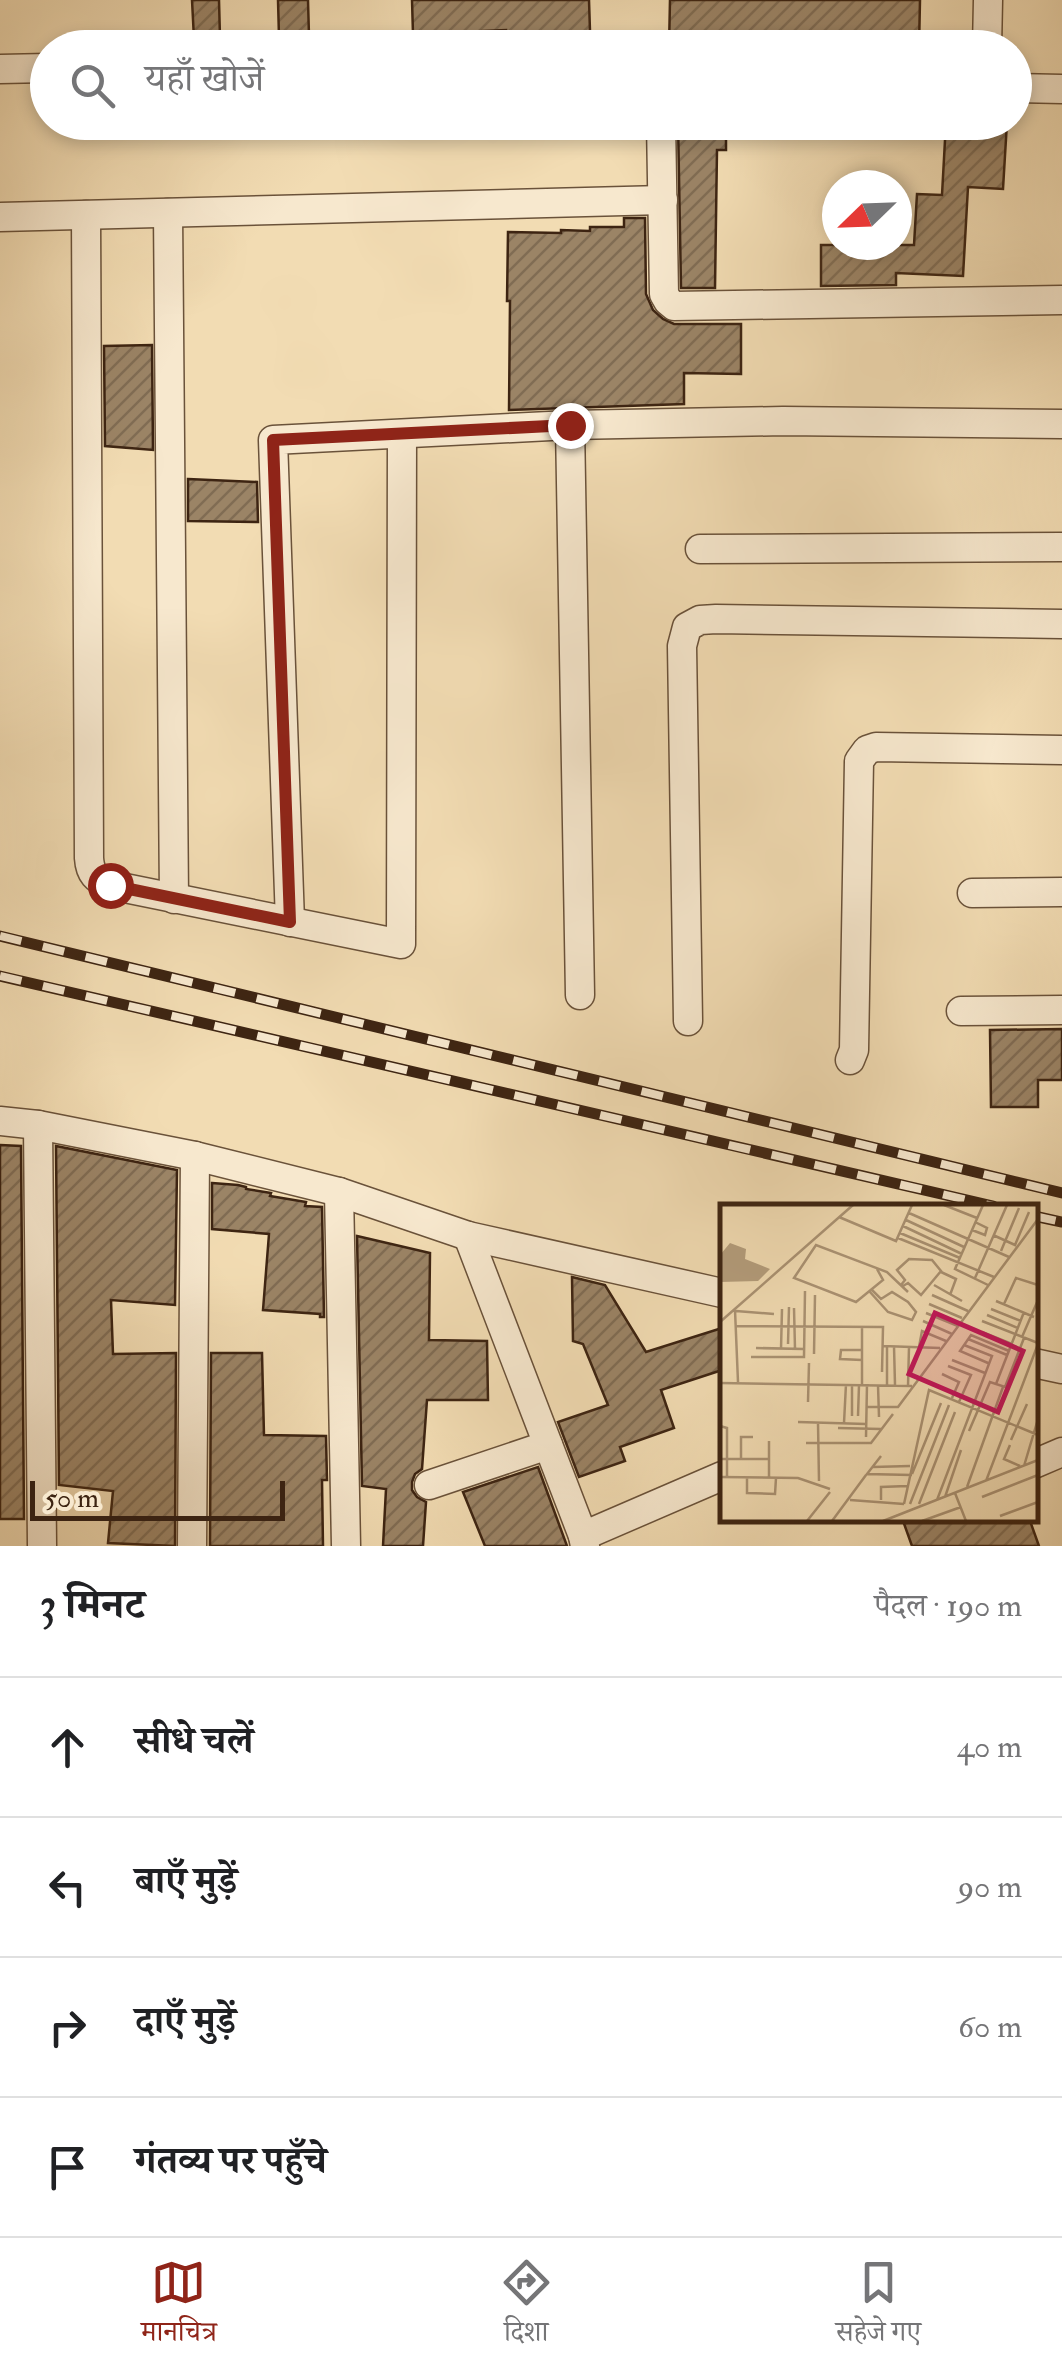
<!DOCTYPE html>
<html lang="hi">
<meta charset="utf-8">
<style>
body{margin:0;font-family:"IM FELL Double Pica","Noto Serif Devanagari",serif;background:#f2f2f2;color:#202124}
.compass{position:absolute;left:822px;top:170px;width:90px;height:90px;border-radius:50%;background:#fff;box-shadow:0 5px 15px #0003;rotate:247deg}
.scale{position:absolute;left:30px;bottom:25px;width:255px;box-sizing:border-box;padding-left:10px;border:5px solid #3d2412;border-top:0;font-size:28px;line-height:35px;white-space:nowrap;color:#3d2412;-webkit-text-stroke:8px #f7e8ce;paint-order:stroke}
.stop{position:absolute;width:30px;height:30px;margin:-22px;border:8px solid #8f2418;border-radius:50%;background:#fff}
.stop.end{background:#8f2418;border-color:#fff;box-shadow:0 2px 10px #0008}
.list{margin:0;padding:0;list-style:none}
h2{display:flex;justify-content:space-between;align-items:center;height:130px;margin:0;padding:0 40px;font-size:42px}
h2 small{font-size:32px;font-weight:400;color:#757577}
.list li{display:grid;grid-template-columns:65px 1fr auto;gap:30px;align-items:center;box-sizing:border-box;height:140px;padding:0 40px;border-top:2px solid #e0e0e0}
.list b{display:block;font-size:38px;white-space:nowrap}
.list em{font-size:32px;font-style:normal;color:#757577}
.icon{flex:none;width:55px;height:55px;fill:none;stroke:currentColor;stroke-width:2;stroke-linecap:round;stroke-linejoin:round}
.map{position:relative;flex:none;width:1062px;height:1546px;overflow:hidden}
.search{position:absolute;background:#fff;box-shadow:0 5px 15px #0003;left:30px;right:30px;top:30px;height:110px;display:flex;align-items:center;gap:25px;box-sizing:border-box;padding:0 35px;border-radius:55px;color:#757577;font-size:38px}
.sheet{height:690px;background:#fff}
nav{display:flex;justify-content:space-around;align-items:center;box-sizing:border-box;height:140px;border-top:2px solid #e0e0e0;background:#fff;font-size:28px;color:#757577}
nav a{display:grid;justify-items:center;gap:5px}
nav .on{color:#8f2418}
.map>svg:first-child{display:block}
</style>
<div class="map">
<svg width="1062" height="1546" viewBox="0 0 1062 1546">
<defs>
<pattern id="building-hatch" width="6" height="6" patternUnits="userSpaceOnUse" patternTransform="scale(2.5)"><rect width="6" height="6" fill="#9b8466"/><path d="M-1 1l2-2M0 6l6-6M5 7l2-2" fill="none" stroke="#806c53"/></pattern>
</defs>
<rect width="100%" height="100%" fill="#f2dcb3"/>
<filter id="stains"><feTurbulence type="fractalNoise" baseFrequency=".002" numOctaves="4"/><feColorMatrix values="0 0 0 0 .2 0 0 0 0 .09 0 0 0 0 .02 0 0 0 .5 -.17"/></filter>
<radialGradient id="worn" r=".72"><stop offset=".6" stop-color="#630" stop-opacity="0"/><stop offset="1" stop-color="#630" stop-opacity=".3"/></radialGradient>
<!-- building -->
<g fill="url(#building-hatch)" stroke="#3d2412" stroke-width="2.5">
<path d="M192 0H219L220 38 194 39Z"/>
<path d="M278 0H308L309 36 279 37Z"/>
<path d="M412 0H589L590 31 506 33V30L413 34Z"/>
<path d="M670 0H920L919 48H669Z"/>
<path d="M678 122H726V150H717L715 288H681Z"/>
<path d="M946 122H1007L1003 189 968 187 963 276 896 273V285L821 286V245H914L917 194 942 195Z"/>
<path d="M624 218H645L646 294 653 310 663 319 674 324H741V374L684 373V404L509 410 510 301H507L508 232 561 233V230L590 231V227H624Z"/>
<path d="M152 345 153 450 105 446 104 346Z"/>
<path d="M188 479 257 482 258 522 188 521Z"/>
<path d="M1062 1029V1080H1038V1107H991L990 1030Z"/>
<path d="M0 1145 21 1146 24 1519H0Z"/>
<path d="M56 1146 177 1170 175 1305 111 1300 113 1354 176 1353 175 1546 108 1543 113 1491 59 1485Z"/>
<path d="M212 1183 238 1185 246 1187V1189L271 1193 270 1196 306 1202 305 1206 322 1207 324 1317H320V1314L263 1310 269 1234 212 1229Z"/>
<path d="M357 1236 430 1253 429 1340 487 1341 488 1400H427L422 1469 415 1474 412 1482V1490L417 1497 426 1502 423 1546H383L386 1489 362 1486Z"/>
<path d="M572 1277 605 1285 646 1352 722 1328V1370L661 1390 674 1428 620 1447 625 1461 579 1477 558 1422 608 1405 583 1344 573 1341Z"/>
<path d="M211 1353H262L264 1435 326 1436 327 1480H322L323 1546H210Z"/>
<path d="M538 1467 567 1546H485L463 1492Z"/>
<path d="M902 1518H1029L1039 1546H912Z"/>
</g>
<g fill="none" stroke-linecap="round" stroke-linejoin="round">
<defs>
<g id="street">
<path d="M987 48 988 0"/>
<path d="M0 69 48 68"/>
<path d="M1014 88 1062 89"/>
<path d="M661 122 664 294 668 301 674 306 1062 300"/>
<path d="M168 213 174 899"/>
<path d="M86 215 89 858C90 874 96 879 110 885L401 944 402 434"/>
<path d="M0 217 663 200"/>
<path d="M570 425 580 995"/>
<path d="M700 549 1062 547"/>
<path d="M972 893 1062 892"/>
<path d="M290 922 273 440 570 425 783 421 1062 424"/>
<path d="M961 1011 1062 1010"/>
<path d="M688 1021 682 646 687 627 700 620 716 619 1062 624"/>
<path d="M850 1060 854 1050 859 761 867 750 876 747 1062 750"/>
<path d="M0 1121 38 1125 195 1156 339 1192 468 1236 722 1293"/>
<path d="M38 1125 42 1546"/>
<path d="M339 1192 346 1546"/>
<path d="M468 1236 583 1536 585 1546"/>
<path d="M1034 1363 1062 1369"/>
<path d="M1034 1464 1062 1452"/>
<path d="M429 1485 548 1445"/>
<path d="M583 1536 722 1476"/>
<path d="M192 1546 195 1156"/>
</g>
</defs>
<!-- street casing -->
<use href="#street" stroke="#6a523a" stroke-width="31"/>
<!-- street -->
<use href="#street" stroke="#f7e8ce" stroke-width="28"/>
<defs>
<g id="rail">
<path d="M0 936 1062 1193"/>
<path d="M0 976 993 1206"/>
<path d="M1034 1216 1062 1222"/>
</g>
</defs>
<!-- rail casing -->
<use href="#rail" stroke="#3d2412" stroke-width="11"/>
<!-- rail -->
<use href="#rail" stroke="#f7e8ce" stroke-width="8" stroke-dasharray="22" stroke-linecap="butt"/>
</g>
<g fill="none" stroke-linecap="round" stroke-linejoin="round">
<!-- route -->
<path stroke="#8f2418" stroke-width="12" d="M110 885 290 922 273 440 570 425"/>
</g>
<!-- overview -->
<g transform="translate(720 1204)">
<rect width="318" height="318" fill="#f2dcb3"/>
<path d="M10 39 26 45 25 55 50 65 38 77 0 78V51Z" fill="#b49d7c"/>
<path fill="none" stroke="#aa9273" stroke-width="2.5" d="M224 1 257 14M263 1 235 65 268 81M189 9 289 53M119 13 176 37 192 1M186 16 244 43M183 22 242 50M252 26 265 31 267 24 255 18M180 29 240 54M273 31 295 41 309 8M178 34 274 73M281 47 299 4M157 65 163 76 136 98 74 74 96 41 167 68 188 88M221 68 236 75 230 91M255 74 287 1M181 81 185 76 177 66 189 55 212 56 221 67 201 91 188 79 183 82M214 81 242 97M150 88 168 108 192 116 196 108 188 98 172 88 161 95 152 86M212 91 248 107M276 97 314 113M209 100 242 114M284 100 296 74 318 81M74 104 75 145M271 105 301 117M15 106 18 178M16 107 54 110M206 109 238 122M267 111 298 124M203 117 232 130M262 117 318 139M0 118 133 1M15 122 163 123 162 168M262 128 292 140M302 133 318 96M248 135 287 151M68 140 69 103M163 142 220 144M167 142V181M174 142 175 181M199 143 202 127 226 137M36 144 84 145M61 145 62 105M142 146H121L120 155 142 156M94 150 95 91M31 153H84L85 87M232 156 265 169M268 159 240 147 251 131 289 147M228 162 251 171 239 198M222 170 239 178 232 194M0 179 192 182M142 180V123M276 180 304 108M158 181 159 213M188 182 189 143M88 198 89 159M147 203H178L318 15M132 212V181M138 212 139 181M78 218 146 220M98 219 99 277M124 219 126 180M0 222 7 224V273M118 224 161 225M249 227 270 178 285 183 304 134M146 233 147 180M291 236 307 200M49 237V274M86 239H151L173 210M290 241 284 255 300 262M161 252 147 270 192 271M21 254V233H33M0 255H49M304 262 318 215M153 263 190 262M192 270 221 199M0 273 78 274 110 285M27 273V289L55 290 56 274M266 277 318 140M247 283 283 183M235 289 246 317M225 293 241 246M262 293 318 271M130 296 184 300M161 296V283L187 282M217 296 272 152 244 141M184 300 209 186 318 231M190 300 229 201M199 300 235 208M280 312 318 298M87 317 110 288M112 317 146 271M163 317 318 256M202 317 241 303"/>
<path fill="#c2185b" fill-opacity="0.15" stroke="#c2185b" stroke-width="5" d="M215 109 303 147 278 208 189 170Z"/>
<rect width="318" height="318" fill="none" stroke="#3d2412" stroke-width="5"/>
</g>
<rect width="100%" height="100%" filter="url(#stains)"/>
<rect width="100%" height="100%" fill="url(#worn)"/>
</svg>
<svg class="compass" viewBox="-18 -18 36 36"><path d="M0-13l5 13h-10z" fill="#e53935"/><path d="M0 13l5-13h-10z" fill="#757577"/></svg>
<div class="scale">50 m</div>
<div class="stop" style="left:110px;top:885px"></div>
<div class="stop end" style="left:570px;top:425px"></div>
<div class="search"><svg class="icon" aria-label="search" viewBox="0 0 24 24"><circle cx="10" cy="10" r="6"/><path d="M15 15l6 6"/></svg>यहाँ खोजें</div>
</div>
<section class="sheet">
<h2>3 मिनट<small>पैदल · 190 m</small></h2>
<ul class="list">
<li><svg class="icon" aria-label="ahead" viewBox="0 0 24 24"><path d="M12 20V5M6 11l6-6 6 6"/></svg><div><b>सीधे चलें</b></div><em>40 m</em></li>
<li><svg class="icon" aria-label="left" viewBox="0 0 24 24"><path d="M17 20v-9H6M10 6l-5 5 5 5"/></svg><div><b>बाएँ मुड़ें</b></div><em>90 m</em></li>
<li><svg class="icon" aria-label="right" viewBox="0 0 24 24"><path d="M7 20v-9h11M14 6l5 5-5 5"/></svg><div><b>दाएँ मुड़ें</b></div><em>60 m</em></li>
<li><svg class="icon" aria-label="arrive" viewBox="0 0 24 24"><path d="M6 21V4h12l-3 4 3 4H6"/></svg><div><b>गंतव्य पर पहुँचे</b></div></li>
</ul>
</section>
<nav>
<a class="on"><svg class="icon" aria-label="map" viewBox="0 0 24 24"><path d="M3 6l6-2 6 2 6-2v14l-6 2-6-2-6 2zM9 4v14M15 6v14"/></svg>मानचित्र</a>
<a><svg class="icon" aria-label="directions" viewBox="0 0 24 24"><path d="M12 3l9 9-9 9-9-9zM9 14v-3h6M13 9l2 2-2 2"/></svg>दिशा</a>
<a><svg class="icon" aria-label="saved" viewBox="0 0 24 24"><path d="M7 4h10v16l-5-4-5 4z"/></svg>सहेजे गए</a>
</nav>
